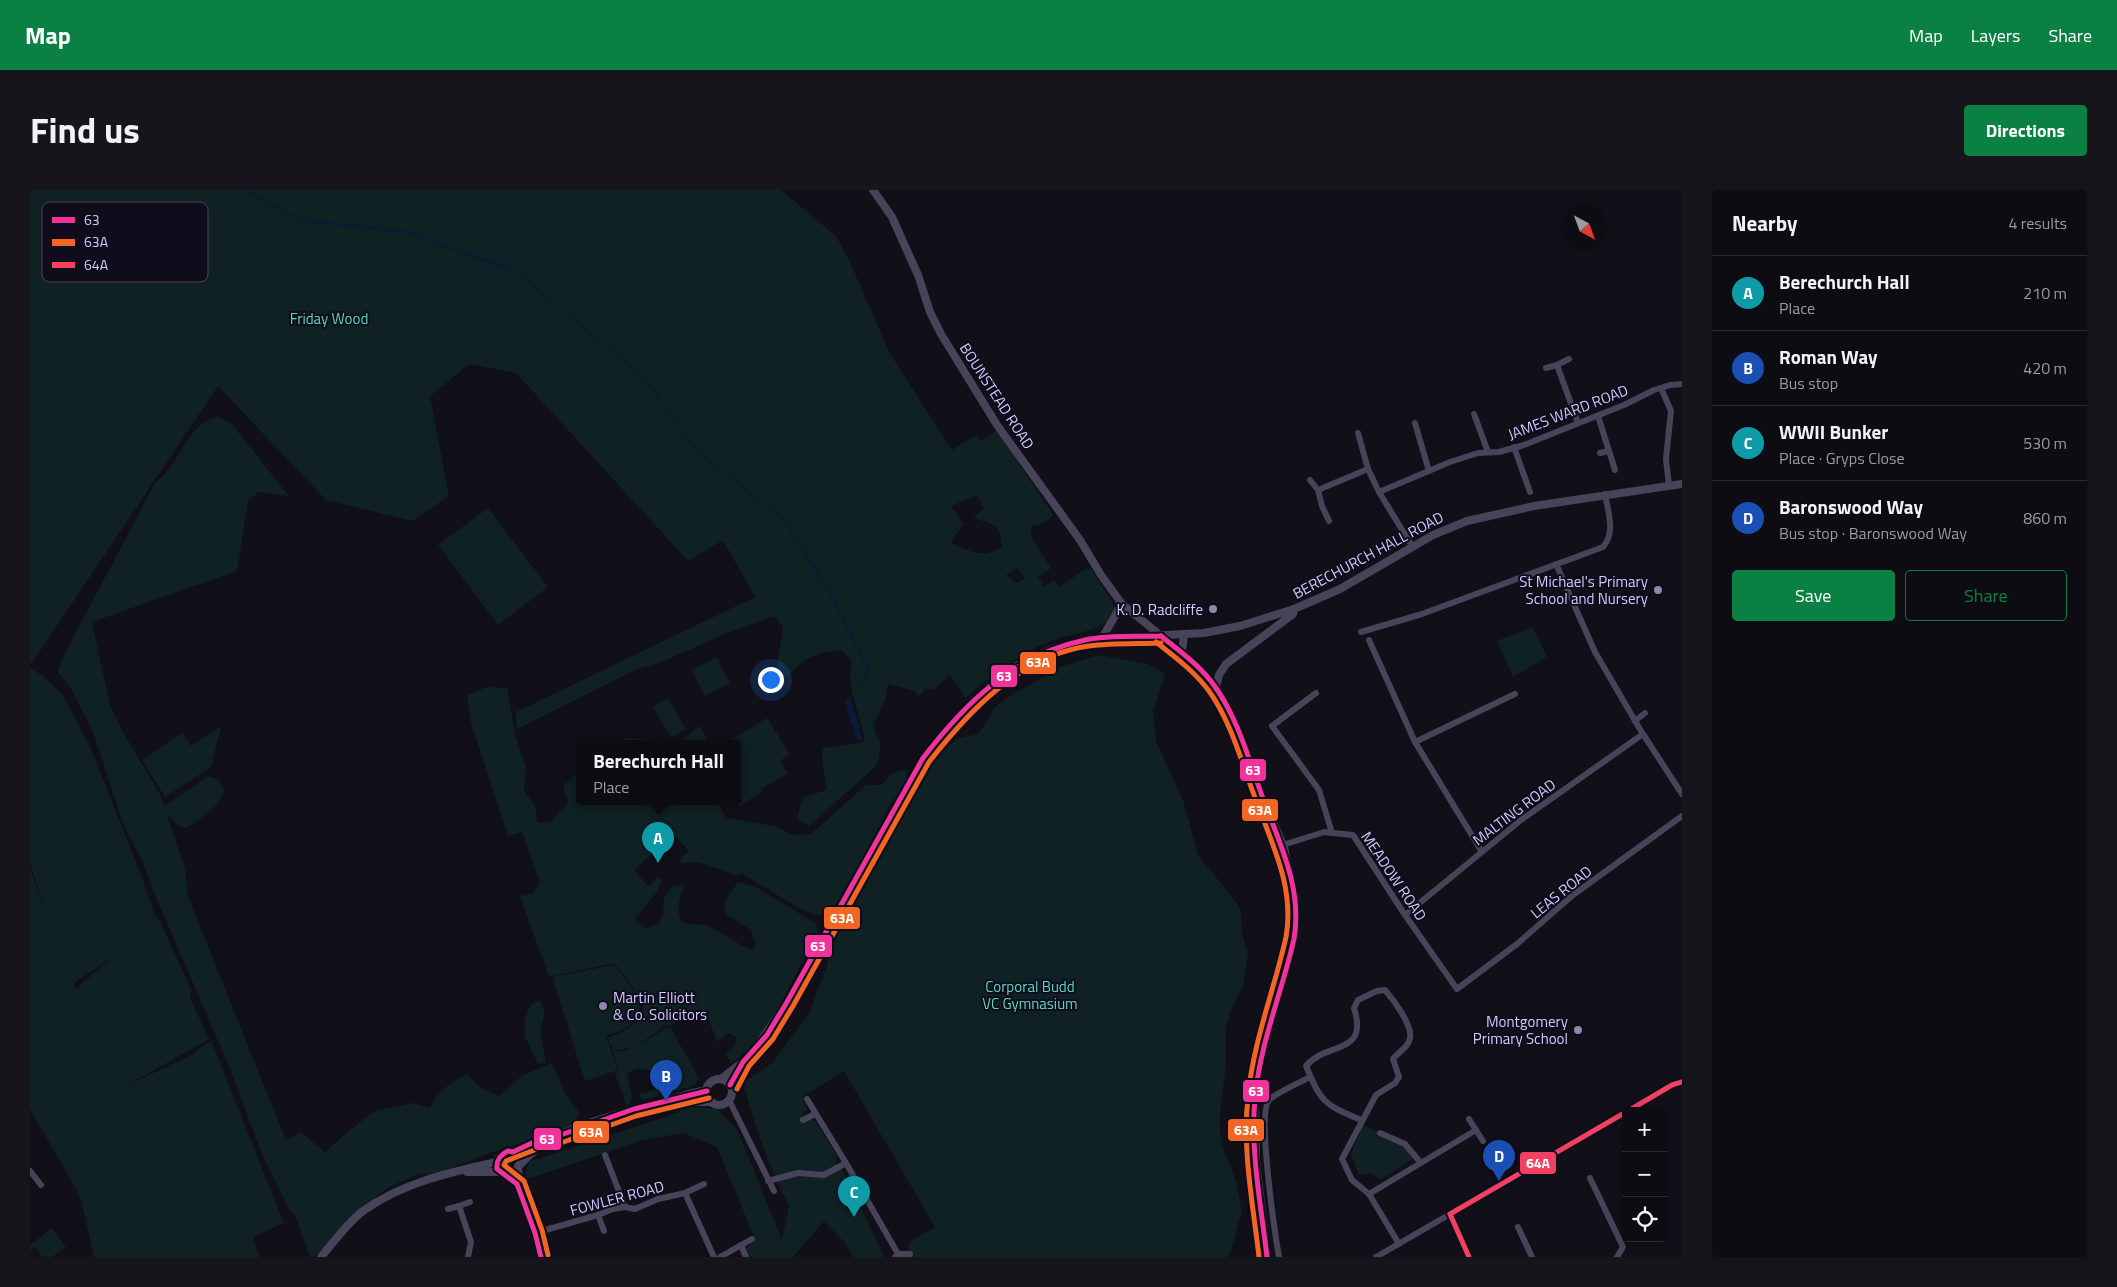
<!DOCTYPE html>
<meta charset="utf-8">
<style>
body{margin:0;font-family:"Titillium Web",sans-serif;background:#16151b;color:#f1f3f6}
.controls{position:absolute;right:15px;bottom:15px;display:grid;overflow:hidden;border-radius:5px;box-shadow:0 2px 12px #0003}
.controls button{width:45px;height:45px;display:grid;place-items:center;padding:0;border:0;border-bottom:1px solid #2d2c32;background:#0d0c12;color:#f1f3f6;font:25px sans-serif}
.compass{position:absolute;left:1532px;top:15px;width:45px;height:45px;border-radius:50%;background:#0d0c12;box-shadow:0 2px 12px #0003;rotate:139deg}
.you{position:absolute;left:740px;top:489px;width:18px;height:18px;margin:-12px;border:4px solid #fff;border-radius:50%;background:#1a73e8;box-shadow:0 0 0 8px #1a73e833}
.badge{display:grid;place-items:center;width:32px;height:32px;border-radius:50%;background:#0b8043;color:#fff;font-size:16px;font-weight:700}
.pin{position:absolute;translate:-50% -41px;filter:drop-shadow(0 1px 2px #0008)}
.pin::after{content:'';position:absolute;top:26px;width:18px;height:15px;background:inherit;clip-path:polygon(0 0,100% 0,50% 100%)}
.popup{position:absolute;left:546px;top:550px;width:165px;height:65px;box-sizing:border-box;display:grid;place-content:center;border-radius:5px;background:#0d0c12;filter:drop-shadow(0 1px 4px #0005);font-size:16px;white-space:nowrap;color:#9a9b9f}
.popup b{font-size:19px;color:#f1f3f6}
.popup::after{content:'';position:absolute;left:50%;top:100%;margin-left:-10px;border:10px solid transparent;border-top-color:#0d0c12}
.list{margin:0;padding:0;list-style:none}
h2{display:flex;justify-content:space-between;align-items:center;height:65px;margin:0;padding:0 20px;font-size:21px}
h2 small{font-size:16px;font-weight:400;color:#9a9b9f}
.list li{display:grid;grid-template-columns:32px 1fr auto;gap:15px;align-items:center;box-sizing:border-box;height:75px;padding:0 20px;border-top:1px solid #2d2c32}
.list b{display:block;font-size:19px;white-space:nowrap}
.list p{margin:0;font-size:16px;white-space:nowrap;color:#9a9b9f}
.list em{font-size:16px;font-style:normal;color:#9a9b9f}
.actions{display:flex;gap:10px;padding:15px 20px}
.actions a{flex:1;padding:11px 0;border:1px solid #0b8043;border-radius:5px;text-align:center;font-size:18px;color:#0b8043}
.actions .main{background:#0b8043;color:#fff}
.icon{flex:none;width:28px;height:28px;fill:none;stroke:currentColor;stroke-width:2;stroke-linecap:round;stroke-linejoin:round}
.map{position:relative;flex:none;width:1652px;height:1067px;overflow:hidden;border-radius:5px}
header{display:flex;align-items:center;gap:30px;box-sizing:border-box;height:70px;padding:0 25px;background:#0b8043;color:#fff}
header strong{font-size:24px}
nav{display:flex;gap:28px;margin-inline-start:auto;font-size:18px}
.intro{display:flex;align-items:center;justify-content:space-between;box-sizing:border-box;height:120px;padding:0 30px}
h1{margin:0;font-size:35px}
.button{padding:12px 22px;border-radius:5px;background:#0b8043;color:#fff;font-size:18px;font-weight:700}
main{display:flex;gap:30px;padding:0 30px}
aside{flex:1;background:#0d0c12;border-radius:5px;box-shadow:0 2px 12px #0003}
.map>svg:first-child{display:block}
</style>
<header>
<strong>Map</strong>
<nav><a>Map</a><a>Layers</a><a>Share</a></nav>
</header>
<div class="intro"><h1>Find us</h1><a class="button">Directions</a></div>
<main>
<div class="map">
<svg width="1652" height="1067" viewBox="0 0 1652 1067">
<rect width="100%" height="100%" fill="#111018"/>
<!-- green -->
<g fill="#0f2123" fill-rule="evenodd">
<path d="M0 0H751L806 46 820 72 859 162 922 260 946 245 951 251 967 240 1024 326 1011 334 1001 336V347L1021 378 1008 387 1014 396 1024 390 1029 397 1054 380 1061 379 1085 417C1085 421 1085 424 1082 427 1069 441 1046 443 1029 448 997 459 960 485 936 508L920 485 903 500 895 499 889 506 885 501 858 494 855 510 844 534 845 543 851 553 849 568 845 577 779 636 767 628 773 607 797 600 792 568 793 558 830 553 835 550C830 522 815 498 822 471L812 460C790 462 771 467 759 487L746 484 753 437 744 426 690 446 634 471 605 480 487 539 486 522 725 407 693 350 658 371 486 183 439 174 400 206 419 306 382 331 296 310 188 196 2 473 0 472ZM945 306 948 307 954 319 944 326 946 329C965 335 970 334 972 356 952 370 941 361 921 353L924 347 934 334 921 316ZM987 378 995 388 987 393 976 385Z"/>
<path d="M188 227 201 233 259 306 229 302 218 311 207 381 62 432 80 515 93 542 130 604 134 616 177 587C187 587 189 591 194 598 191 618 171 627 157 638L151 637 137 625 155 678 158 707 256 950 271 942 295 962 321 939 347 920 382 913 400 918C407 902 421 892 437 884L451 898 469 906 493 885 522 873 535 903 549 922 545 935 463 962 410 982 389 984 359 997 346 1006 336 1019 284 1067H280L265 1025 260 1021 232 964 198 874 126 707 110 666 95 639 63 542 40 497 28 482 33 467 125 293C132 286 140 280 144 272 154 255 167 230 188 227Z"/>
<path d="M458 318 518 397 468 435 408 355Z"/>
<path d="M1503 437 1517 467 1483 487 1467 451Z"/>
<path d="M1070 465 1118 474 1135 484 1123 522 1126 551 1154 613 1168 665 1207 713 1211 722 1212 743 1218 764 1213 795 1202 818 1196 838V874L1190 922V941L1193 958 1206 991 1212 1021 1199 1067H870L878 1065 879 1052 905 1037 814 881 772 907 777 919 771 926 775 930 780 929 786 932 807 967 805 971 812 979 855 1067H823L815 1053 794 1031 763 1067H720L716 1059 725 1049 687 957 654 943 613 950 494 990 499 972 650 922V915L687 919 707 939 752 1050 759 1016C738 976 726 939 714 896L716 891 742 873 779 823 798 773 797 755 909 563 928 548 949 544 964 518 977 508 1029 477Z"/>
<path d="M687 467 700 493 675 506 662 480Z"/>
<path d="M0 478 13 486 32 504 59 554 110 682 126 728 128 727 161 799 160 808 179 849 96 896 161 865 181 850 254 1033 223 1047 230 1067H64L50 1006 0 919V678L17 726 0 673ZM81 768 46 799 44 793Z"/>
<path d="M457 497 477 498 485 544 496 578 494 600 505 616 507 632H520L538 613 533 596 549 581V612H688L696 628 744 636 764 645 781 644 836 595H851L862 583 877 579 876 591 854 626 841 655 799 726 785 724 769 718 711 683 708 686 669 672 652 673 649 670 659 661 644 645 604 680 618 696 629 687 632 691 627 702 605 729 616 738 629 734 634 723C631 712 635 704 643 696L654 695C649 708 646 720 652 733L677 735 718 759H723L726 754 721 740 696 724 694 716 695 710 708 692 726 697 785 733 788 742 742 830 723 855 702 873 695 865 704 857 707 848 699 843 687 852 679 830 647 829 642 836 634 835C620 848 604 860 585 860L589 862C607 857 620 848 636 838L642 839C649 856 661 870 668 888L665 895 613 910 608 904 622 901 638 889 619 880 606 878 597 884 602 907 597 918 585 883 589 881 582 858 585 859 579 852V847L593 842 612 828 613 816 598 790 584 773 519 787 490 706 503 704 510 693 492 642 478 646 441 533 437 505Z"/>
<path d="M638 508 656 539 641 548 623 517Z"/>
<path d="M737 528 760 564 750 571 758 584 731 599 732 602 708 617 705 612H707V554H695Z"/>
<path d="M191 536 181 577 135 607 112 570 152 543 161 556Z"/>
<path d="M670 536 679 553 645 554C655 550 661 541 670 536Z"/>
<path d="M598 548 627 550 634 554H578Z"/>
<path d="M584 775C596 789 612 807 610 827L592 841 576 846 588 880 555 891 522 787Z"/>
<path d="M510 810C519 826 510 830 511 845 512 854 515 863 516 873L508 874 495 847V829L500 816Z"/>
<path d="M1333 935 1376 955 1384 968 1350 990 1341 983 1329 985 1321 964Z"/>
<path d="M22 1038 36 1057 22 1067H12L5 1057 0 1061V1055Z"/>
</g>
<!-- water -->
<path fill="#0c1a37" d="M820 506 831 544 832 549 830 551 826 549C825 536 816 525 816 511Z"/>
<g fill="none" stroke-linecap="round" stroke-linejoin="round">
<!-- stream -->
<path stroke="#0c1a37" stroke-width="2" d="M215 0 271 30 376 42 485 81 615 188 668 263 752 327 798 399 839 481 829 495"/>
<!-- minor -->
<g stroke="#474459" stroke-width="6">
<path d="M1527 175 1539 169"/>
<path d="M1516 178 1527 175 1548 233"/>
<path d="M1631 198 1641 221 1636 269 1639 296"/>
<path d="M1444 224 1458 262"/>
<path d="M1568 226 1585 280"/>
<path d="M1385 233 1399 281"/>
<path d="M1328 243 1338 279 1349 302 1382 356"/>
<path d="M1484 257 1500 302"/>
<path d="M1570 263 1578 261"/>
<path d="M1280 290 1288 300 1338 279"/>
<path d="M1288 300 1292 316 1299 331"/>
<path d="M1349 302 1420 272 1448 263 1469 262 1494 255 1594 215 1624 200 1640 195 1652 194"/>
<path d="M1526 374 1565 462 1611 541"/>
<path d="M1331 442 1392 424 1573 357C1586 342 1578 322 1575 304"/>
<path d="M1339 450 1385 552 1452 662"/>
<path d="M1286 503 1242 536 1289 600 1302 643"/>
<path d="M1605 531 1615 523"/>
<path d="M1385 552 1485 504"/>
<path d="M1253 655 1294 642 1323 645 1375 725 1427 799 1487 754 1543 705 1652 626"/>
<path d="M1375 725 1491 630 1613 544 1652 604"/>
<path d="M777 909 816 973"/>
<path d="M699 910 744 1001"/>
<path d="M1598 921 1642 895 1652 892"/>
<path d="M1439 929 1453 951"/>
<path d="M773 930 785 924"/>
<path d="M1331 930C1294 914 1292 914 1276 876 1297 851 1339 866 1324 818L1328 810 1347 801 1355 800C1363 809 1383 836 1380 848 1379 857 1368 862 1363 869L1369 887 1365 893 1346 905 1312 969 1322 990 1339 1004 1369 1054"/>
<path d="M1350 943 1375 954 1391 973"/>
<path d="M575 965 595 1017"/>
<path d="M0 981 11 995"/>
<path d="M478 985 487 994 505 1043 511 1067"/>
<path d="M1560 988 1593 1057 1587 1067"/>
<path d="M738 991 768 983 794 985 816 973 868 1064 865 1067"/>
<path d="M487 994 490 990 489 979"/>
<path d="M655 1003 684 1067"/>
<path d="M1339 1004 1446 940"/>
<path d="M418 1019 429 1016"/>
<path d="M1420 1024 1439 1067"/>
<path d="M568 1025 574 1041"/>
<path d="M1488 1037 1502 1067"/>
<path d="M505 1043 568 1025 583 1019 595 1017 605 1019 628 1009 655 1003 674 994"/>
<path d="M711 1055 716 1067"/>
<path d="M868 1064H880"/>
<path d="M438 1067 441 1052 429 1016 440 1012"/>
<path d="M690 1067 722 1049"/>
<path d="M1249 1067C1245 1044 1227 923 1239 910 1246 903 1271 892 1280 887"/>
<path d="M1346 1067 1596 922"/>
</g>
<!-- tertiary -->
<g stroke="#474459" stroke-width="8">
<path d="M843 0 862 27 888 85 900 122 911 144 967 235 1050 350 1071 385 1092 414 1152 463 1186 497 1204 529 1235 614 1254 657 1265 710 1264 746 1231 870 1225 910 1226 971 1237 1067"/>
<path d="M1072 448 1092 414"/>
<path d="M1152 463 1154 444"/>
<path d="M1186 497 1189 485 1196 474 1263 424 1264 419"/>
<path d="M691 889 713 872 726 858 757 812 893 568 935 519 970 486 991 473 1022 459 1057 449 1174 443 1210 436 1264 419 1310 399 1403 345 1437 331 1504 316 1652 294"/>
<circle cx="689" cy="902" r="13"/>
<path d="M700 895 711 876"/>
<path d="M643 912H682"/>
<path d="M467 972V979L478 985 484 983 491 972 488 965 483 962"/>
<path d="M491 974C523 936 593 923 640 910 651 907 665 900 677 901"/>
<path d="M437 982H472"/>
<path d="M291 1067C304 1052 317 1033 333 1021 372 993 420 982 467 972L469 967 478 961C493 963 508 946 525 947"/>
</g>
<defs>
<g id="bus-1">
<path d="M1131 446C1151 462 1172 477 1186 498 1208 530 1218 567 1231 603 1248 651 1273 696 1264 749 1252 802 1230 853 1225 908 1220 961 1231 1015 1237 1067"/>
<path d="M700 895 713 872 737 845 757 812 893 568C936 512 984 465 1055 450 1078 445 1107 447 1131 446"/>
<path d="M511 1067 505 1043 487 994 467 979C466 970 470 965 478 961L483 962 504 952 525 947 604 919 677 901"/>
</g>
<g id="bus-2">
<path d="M1126 452C1145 467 1165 482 1179 501 1201 532 1211 570 1224 605 1241 652 1265 696 1256 747 1244 801 1223 852 1218 907 1212 960 1223 1014 1229 1067"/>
<path d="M707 899 719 876 743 849 763 816 899 572C939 521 991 465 1059 456 1083 453 1107 454 1131 453"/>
<path d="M518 1065 512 1040 494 991 474 975 476 971 507 959 528 954 606 926 679 908"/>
</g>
<g id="bus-3">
<path d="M1598 921 1642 895 1652 892"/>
<path d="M1420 1024 1596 922"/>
<path d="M1420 1024 1439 1067"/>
</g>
</defs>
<!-- bus-1 casing -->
<use href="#bus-1" stroke="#0f0c1b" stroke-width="9"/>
<!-- bus-2 casing -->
<use href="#bus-2" stroke="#0f0c1b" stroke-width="9"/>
<!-- bus-3 casing -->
<use href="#bus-3" stroke="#0f0c1b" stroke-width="9"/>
<!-- bus-1 -->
<use href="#bus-1" stroke="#ef339a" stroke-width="5"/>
<!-- bus-2 -->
<use href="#bus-2" stroke="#f26522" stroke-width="5"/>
<!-- bus-3 -->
<use href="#bus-3" stroke="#f24062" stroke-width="5"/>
</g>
<!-- markers -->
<g fill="#8e88ac" stroke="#0f0c1b" stroke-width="2">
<circle cx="1628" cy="400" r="5"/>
<circle cx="1183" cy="419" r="5"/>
<circle cx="573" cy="816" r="5"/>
<circle cx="1548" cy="840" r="5"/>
</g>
<g text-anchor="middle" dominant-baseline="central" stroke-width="4" stroke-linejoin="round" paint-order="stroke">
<!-- park labels -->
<g font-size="15" fill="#5ad8c0" stroke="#0f0c1b">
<text x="299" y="128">Friday Wood</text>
<text x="1000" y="796">Corporal Budd<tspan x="1000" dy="17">VC Gymnasium</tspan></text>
</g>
<!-- street labels -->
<g font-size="15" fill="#d2c9fc" stroke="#0f0c1b">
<text transform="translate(967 206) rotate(57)">BOUNSTEAD ROAD</text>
<text transform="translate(1538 222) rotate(-21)">JAMES WARD ROAD</text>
<text transform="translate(1338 365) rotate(-28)">BERECHURCH HALL ROAD</text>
<text transform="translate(1484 622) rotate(-37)">MALTING ROAD</text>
<text transform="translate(1364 686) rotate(56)">MEADOW ROAD</text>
<text transform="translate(1531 702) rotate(-39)">LEAS ROAD</text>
<text transform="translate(587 1008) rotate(-15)">FOWLER ROAD</text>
</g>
<!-- poi labels -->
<g font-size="15" fill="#d2c9fc" stroke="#0f0c1b" text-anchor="end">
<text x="1618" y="391">St Michael's Primary<tspan x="1618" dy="17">School and Nursery</tspan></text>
<text x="1173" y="419">K. D. Radcliffe</text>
<text x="583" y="807" text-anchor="start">Martin Elliott<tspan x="583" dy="17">&amp; Co. Solicitors</tspan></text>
<text x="1538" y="831">Montgomery<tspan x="1538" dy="17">Primary School</tspan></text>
</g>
</g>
<!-- legend -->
<rect x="12" y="12" width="166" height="80" rx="8" fill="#0f0c1b" stroke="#4a455e" stroke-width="1"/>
<rect x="22" y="27" width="23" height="6" fill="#ef339a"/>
<rect x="22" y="49" width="23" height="7" fill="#f26522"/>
<rect x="22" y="72" width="23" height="6" fill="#f24062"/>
<g font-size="14" fill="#d2c9fc">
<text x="54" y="35">63</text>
<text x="54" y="57">63A</text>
<text x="54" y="80">64A</text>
</g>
<g stroke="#0f0c1b" stroke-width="2">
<rect x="989" y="461" width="38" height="24" rx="5" fill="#f26522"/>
<rect x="960" y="474" width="28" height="24" rx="5" fill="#ef339a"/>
<rect x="1209" y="568" width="28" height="24" rx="5" fill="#ef339a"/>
<rect x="1211" y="608" width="38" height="24" rx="5" fill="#f26522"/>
<rect x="793" y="716" width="38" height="24" rx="5" fill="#f26522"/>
<rect x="774" y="744" width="29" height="24" rx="5" fill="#ef339a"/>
<rect x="1212" y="889" width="28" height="24" rx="5" fill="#ef339a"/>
<rect x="1197" y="928" width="38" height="24" rx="5" fill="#f26522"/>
<rect x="542" y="930" width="38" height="24" rx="5" fill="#f26522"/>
<rect x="503" y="937" width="29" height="24" rx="5" fill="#ef339a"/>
<rect x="1489" y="961" width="38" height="24" rx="5" fill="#f24062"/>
</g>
<g font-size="14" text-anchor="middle" font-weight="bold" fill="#fff">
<text x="1008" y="477">63A</text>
<text x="974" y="491">63</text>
<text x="1223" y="585">63</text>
<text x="1230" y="625">63A</text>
<text x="812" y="733">63A</text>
<text x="788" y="761">63</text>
<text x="1226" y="906">63</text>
<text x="1216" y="945">63A</text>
<text x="561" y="947">63A</text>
<text x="517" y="954">63</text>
<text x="1508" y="978">64A</text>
</g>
</svg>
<div class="controls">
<button>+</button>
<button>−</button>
<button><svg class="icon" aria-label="locate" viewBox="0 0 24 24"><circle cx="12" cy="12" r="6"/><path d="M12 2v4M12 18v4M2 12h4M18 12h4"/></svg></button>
</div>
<svg class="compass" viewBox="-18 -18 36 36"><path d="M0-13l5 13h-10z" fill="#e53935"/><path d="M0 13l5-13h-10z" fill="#9a9b9f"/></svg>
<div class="you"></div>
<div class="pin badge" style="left:628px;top:673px;background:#0f9aa8">A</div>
<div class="popup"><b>Berechurch Hall</b>Place</div>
<div class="pin badge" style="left:636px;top:911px;background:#1a4fb4">B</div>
<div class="pin badge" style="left:824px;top:1027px;background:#0f9aa8">C</div>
<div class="pin badge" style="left:1469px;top:991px;background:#1a4fb4">D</div>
</div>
<aside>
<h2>Nearby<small>4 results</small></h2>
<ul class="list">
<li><span class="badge" style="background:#0f9aa8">A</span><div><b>Berechurch Hall</b><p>Place</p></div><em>210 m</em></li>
<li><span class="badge" style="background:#1a4fb4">B</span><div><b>Roman Way</b><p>Bus stop</p></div><em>420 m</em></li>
<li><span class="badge" style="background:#0f9aa8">C</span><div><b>WWII Bunker</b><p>Place · Gryps Close</p></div><em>530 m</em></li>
<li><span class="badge" style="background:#1a4fb4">D</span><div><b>Baronswood Way</b><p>Bus stop · Baronswood Way</p></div><em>860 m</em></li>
</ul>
<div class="actions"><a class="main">Save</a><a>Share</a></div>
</aside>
</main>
